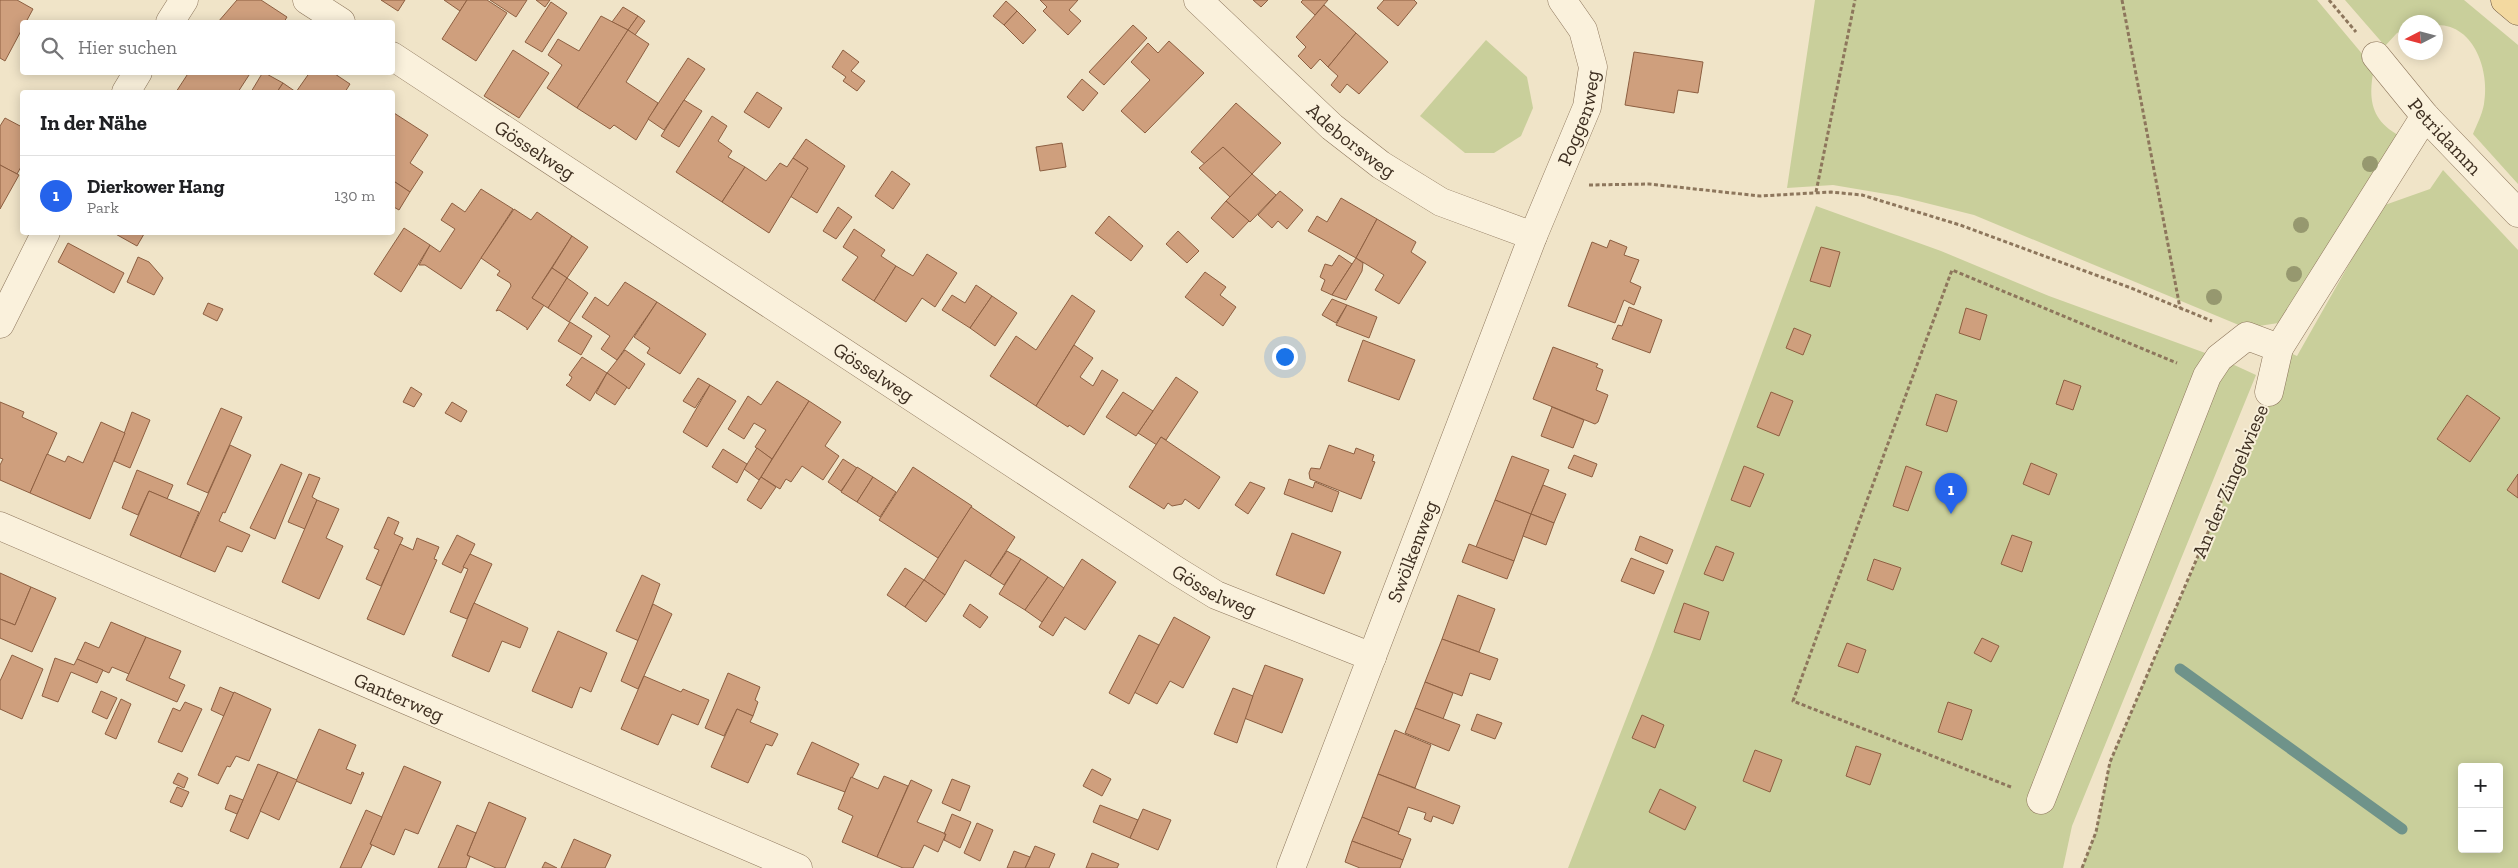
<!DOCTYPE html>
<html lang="de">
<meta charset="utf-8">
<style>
body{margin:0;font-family:"Zilla Slab",serif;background:#f2f2f2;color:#202124}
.controls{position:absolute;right:15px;bottom:15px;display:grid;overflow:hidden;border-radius:5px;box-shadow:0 2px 12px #0003}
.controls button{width:45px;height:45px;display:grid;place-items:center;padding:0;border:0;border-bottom:1px solid #e0e0e0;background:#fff;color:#202124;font:25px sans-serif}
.compass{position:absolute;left:2398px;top:15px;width:45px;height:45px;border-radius:50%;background:#fff;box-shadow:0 2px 12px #0003;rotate:264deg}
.you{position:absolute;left:1284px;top:356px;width:18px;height:18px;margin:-12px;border:4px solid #fff;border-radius:50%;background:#1a73e8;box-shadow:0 0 0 8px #1a73e833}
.badge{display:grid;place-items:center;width:32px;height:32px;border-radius:50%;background:#2563eb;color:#fff;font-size:16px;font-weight:700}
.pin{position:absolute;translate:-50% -41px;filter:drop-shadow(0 1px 2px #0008)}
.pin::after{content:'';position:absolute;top:26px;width:18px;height:15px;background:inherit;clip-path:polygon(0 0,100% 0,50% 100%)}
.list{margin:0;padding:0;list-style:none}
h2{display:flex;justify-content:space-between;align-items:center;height:65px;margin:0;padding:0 20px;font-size:21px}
h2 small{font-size:16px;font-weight:400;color:#757577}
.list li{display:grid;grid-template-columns:32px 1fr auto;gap:15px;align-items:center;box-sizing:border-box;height:80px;padding:0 20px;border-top:1px solid #e0e0e0}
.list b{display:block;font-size:19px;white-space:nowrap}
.list p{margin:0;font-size:16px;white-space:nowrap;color:#757577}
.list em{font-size:16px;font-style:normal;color:#757577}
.icon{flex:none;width:28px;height:28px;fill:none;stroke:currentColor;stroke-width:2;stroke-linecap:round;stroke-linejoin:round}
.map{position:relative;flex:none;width:2518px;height:868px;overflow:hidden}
.search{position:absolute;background:#fff;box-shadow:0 2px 12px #0003;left:20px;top:20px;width:375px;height:55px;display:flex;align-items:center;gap:12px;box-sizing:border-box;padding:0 18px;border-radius:5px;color:#757577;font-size:19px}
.panel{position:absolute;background:#fff;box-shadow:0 2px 12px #0003;left:20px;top:90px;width:375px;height:145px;border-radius:5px}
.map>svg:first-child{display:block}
</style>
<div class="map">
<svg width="2518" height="868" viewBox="0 0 2518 868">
<rect width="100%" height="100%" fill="#f0e4c8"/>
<!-- green -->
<g fill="#c9cf9b" fill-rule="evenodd">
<path d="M1815 0H2317L2374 68C2368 98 2370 120 2400 136L2292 321 2246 328 1974 215 1898 196 1833 185 1787 188Z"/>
<path d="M2345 0H2464L2518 45V184L2473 134C2477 124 2482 115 2484 104 2490 72 2475 24 2436 25V22H2406L2405 30 2397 33 2385 46Z"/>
<path d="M1486 40 1527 77 1533 108 1521 136 1494 153H1465L1420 116Z"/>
<path d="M2443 170 2518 250V868H2082L2096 832 2110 762 2269 392 2279 348 2297 356 2382 206 2430 189ZM2462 767H2499V849H2462Z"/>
<path d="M1816 206 1941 251 2049 296 2219 358 2256 375 2072 826 2063 868H1568L1652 652Z"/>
</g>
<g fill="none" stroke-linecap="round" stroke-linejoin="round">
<!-- stream -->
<path stroke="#6f938a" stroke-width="11" d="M2180 669 2402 829"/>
</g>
<!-- building -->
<g fill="#cf9f7d" stroke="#8d5f41">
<path d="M0 0H17L33 9 26 22H22V29L5 61 0 58Z"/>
<path d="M237 0H261L287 17 284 22H218Z"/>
<path d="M381 0H405L398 11Z"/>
<path d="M444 0H467L460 11Z"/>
<path d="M467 0H487L507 13 476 61 442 39Z"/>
<path d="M490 0H527L516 17Z"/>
<path d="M536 0H550L545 7Z"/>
<path d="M1040 0H1078L1069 10 1081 21 1068 35 1043 11 1047 7Z"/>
<path d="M1253 0H1268L1261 7Z"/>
<path d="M1303 0H1328L1315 15 1301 2Z"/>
<path d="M1384 0H1414L1417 3 1398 26 1377 8Z"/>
<path d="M1006 1 1017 11 1004 25 993 16Z"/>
<path d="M551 2 567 13 542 52 525 42Z"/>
<path d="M1324 5 1356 33 1328 67 1320 59 1311 69 1298 56 1306 47 1296 37Z"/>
<path d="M623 7 638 16 628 30 612 22Z"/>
<path d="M1017 11 1036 30 1023 44 1004 25Z"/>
<path d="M601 16 628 30 577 108 547 88 562 65 548 55 558 39 579 51Z"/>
<path d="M638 16 645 21 635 35 628 30Z"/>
<path d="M1133 25 1147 38 1104 85 1089 72Z"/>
<path d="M628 30 649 44 626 82 658 103 636 140 614 125 610 129 577 108Z"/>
<path d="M1356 33 1388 62 1359 94 1347 84 1340 93 1331 85 1338 76 1328 67Z"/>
<path d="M1169 41 1204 73 1145 133 1121 111 1150 80 1131 62 1148 43 1158 53Z"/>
<path d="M513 50 549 73 519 118 484 96Z"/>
<path d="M843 50 859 62 851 71 865 81 857 91 843 81 846 77 832 67Z"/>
<path d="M1634 52 1703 62 1698 93 1678 90 1674 113 1625 105Z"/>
<path d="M688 58 705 69 664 130 648 119Z"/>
<path d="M189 72H251L238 92H176Z"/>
<path d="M263 72 283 83 277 92H251Z"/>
<path d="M310 72H332L350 84 345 92H296Z"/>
<path d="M1082 79 1098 93 1083 111 1067 97Z"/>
<path d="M283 83 296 92H277Z"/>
<path d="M757 92 782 108 769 128 744 112Z"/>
<path d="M684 100 702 111 679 147 661 136Z"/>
<path d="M1236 103 1281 143 1252 174 1223 147 1206 165 1191 152Z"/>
<path d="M394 113 428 135 410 163 423 172 410 192 392 180Z"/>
<path d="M712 116 727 126 718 141 732 151 728 157 745 167 722 202 676 172Z"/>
<path d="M5 118 22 127V165L17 174 0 165V126Z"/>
<path d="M806 139 845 166 817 213 790 196 808 168 793 158Z"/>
<path d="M1062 143 1066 167 1040 171 1036 147Z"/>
<path d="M1223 147 1252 174 1230 197 1199 168Z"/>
<path d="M793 158 808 168 769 233 722 202 745 167 766 181 780 163 787 167Z"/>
<path d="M0 165 19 175 0 209Z"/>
<path d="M892 171 910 184 893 209 875 196Z"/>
<path d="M1252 174 1276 195 1250 222 1226 201Z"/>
<path d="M392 180 410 192 399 210 392 206Z"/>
<path d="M481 189 513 209 461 289 425 265H419L430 245 440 252 455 229 441 220 452 203 465 212Z"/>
<path d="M1280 191 1303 210 1287 229 1278 221 1272 228 1258 215Z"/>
<path d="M1341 198 1377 219 1356 258 1308 231 1317 216 1327 222Z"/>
<path d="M1226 201 1249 221 1233 238 1211 218Z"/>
<path d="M838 207 852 217 836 239 823 231Z"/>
<path d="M514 209 531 220 537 212 572 236 532 298 544 305 527 330V328L499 310 496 311 511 286 510 283 497 275 500 271 481 258Z"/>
<path d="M1109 216 1143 246 1131 261 1095 233Z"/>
<path d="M1377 219 1416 242 1411 252 1426 262 1399 304 1375 290 1384 275 1356 258Z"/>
<path d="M404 228 430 245 401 292 374 274Z"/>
<path d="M854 229 885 250 881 256 896 266 874 301 842 280 858 257 843 247Z"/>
<path d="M1178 231 1199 251 1187 263 1166 244Z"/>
<path d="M112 232H141L144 234 137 246Z"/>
<path d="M572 236 588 247 567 278 552 268Z"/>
<path d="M1610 240 1627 247 1624 255 1639 260 1630 282 1641 287 1634 305 1624 300 1615 323 1568 306 1592 242 1607 248Z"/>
<path d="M68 243 124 273 114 293 58 262Z"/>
<path d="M1821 247 1840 252 1830 287 1810 281Z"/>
<path d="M927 254 957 273 935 307 922 298 906 322 874 301 896 266 913 276Z"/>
<path d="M1339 255 1352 264 1332 295 1321 290 1325 280 1320 277 1325 264 1332 266Z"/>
<path d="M138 257 149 262 163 278 154 295 127 282Z"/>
<path d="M1356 258 1363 263 1362 271 1346 300 1332 295Z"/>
<path d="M552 268 567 278 548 308 532 298Z"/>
<path d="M1205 272 1226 287 1220 295 1236 307 1223 326 1185 297Z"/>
<path d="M567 278 588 293 569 322 548 308Z"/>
<path d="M625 282 657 302 617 360 601 349 610 336 582 317 595 297 608 306Z"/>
<path d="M976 285 992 296 970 328 942 310 952 295 965 303Z"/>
<path d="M1072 295 1095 311 1036 406 990 376 1016 336 1036 350Z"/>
<path d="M992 296 1017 313 995 346 970 328Z"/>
<path d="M1332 299 1347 305 1336 323 1322 315Z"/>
<path d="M657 302 706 334 680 374 647 353 650 348 634 337Z"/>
<path d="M208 303 223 309 217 321 203 314Z"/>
<path d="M1347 305 1377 317 1369 338 1336 325Z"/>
<path d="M1629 307 1662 320 1650 353 1612 339 1618 325 1622 326Z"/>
<path d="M1966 308 1987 315 1980 340 1959 333Z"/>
<path d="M570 322 592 336 581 355 558 341Z"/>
<path d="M1794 328 1811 335 1803 355 1786 348Z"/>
<path d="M1363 340 1415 360 1399 400 1348 381Z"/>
<path d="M1074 345 1093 358 1080 377 1093 386 1102 370 1118 380 1084 435 1069 425 1068 427 1036 406Z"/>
<path d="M1553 347 1598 364 1596 367 1603 370 1596 390 1608 395 1598 422 1595 424 1533 399Z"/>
<path d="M625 350 645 364 629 389 607 373Z"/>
<path d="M582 357 607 373 590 401 566 385 570 381 572 377 569 375Z"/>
<path d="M607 373 627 387 615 405 596 393Z"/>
<path d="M1176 377 1198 392 1166 440 1161 437 1157 445 1138 433Z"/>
<path d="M698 378 710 385 695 408 683 401Z"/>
<path d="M2064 380 2081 386 2073 410 2056 404Z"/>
<path d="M777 381 809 401 772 459 755 447 766 430 754 423 744 439 728 429 748 396 761 405Z"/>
<path d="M710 385 736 401 707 447 683 432Z"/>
<path d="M411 387 422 394 414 407 403 402Z"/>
<path d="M1123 392 1153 411 1136 436 1106 417Z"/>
<path d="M1771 392 1793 401 1779 436 1757 427Z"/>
<path d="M1936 394 1957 401 1947 432 1926 425Z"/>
<path d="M2467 395 2500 418 2470 462 2437 439Z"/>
<path d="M809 401 841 422 825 446 839 456 823 480 802 466 791 482 786 479 780 489 761 477Z"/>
<path d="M0 402 24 412 22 417 57 433 30 493 0 480V465L3 459 0 458Z"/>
<path d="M452 402 467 411 461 422 445 413Z"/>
<path d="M1552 407 1584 420 1573 448 1541 436Z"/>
<path d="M221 408 242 417 208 493 187 484Z"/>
<path d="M132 412 150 420 130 468 114 461Z"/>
<path d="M101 422 125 433 90 519 30 493 47 454 65 462 68 456 83 463Z"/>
<path d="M1161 437 1220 477 1199 509 1185 499 1182 504 1172 506 1168 503 1164 509 1129 487Z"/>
<path d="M230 445 251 455 225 513 223 512 219 521 250 535 242 552 227 546 215 572 180 557Z"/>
<path d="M1329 445 1354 454 1356 448 1374 455 1372 461 1375 462 1361 499 1310 479 1309 473 1311 468 1320 469Z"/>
<path d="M757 448 772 459 759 480 744 469Z"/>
<path d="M723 449 747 464 737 483 712 467Z"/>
<path d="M1574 455 1597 464 1592 477 1568 468Z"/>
<path d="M1512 456 1549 470 1531 514 1495 500Z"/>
<path d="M843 459 857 468 841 491 828 482Z"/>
<path d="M2031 463 2057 474 2049 495 2023 484Z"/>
<path d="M281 464 302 473 275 539 250 528Z"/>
<path d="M1744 466 1764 474 1750 507 1731 500Z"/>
<path d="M1906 466 1922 472 1908 511 1893 506Z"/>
<path d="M857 467 873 477 857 502 841 492Z"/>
<path d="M913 467 972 506 938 558 879 520Z"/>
<path d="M137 470 173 485 167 499 149 491 138 515 122 508Z"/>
<path d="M309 474 320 478 312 497 317 500 305 529 288 522Z"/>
<path d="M2518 474V498L2507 490Z"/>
<path d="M761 477 776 487 761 509 747 500Z"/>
<path d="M873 477 896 492 880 517 857 502Z"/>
<path d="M1289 479 1313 488 1315 482 1339 492 1332 512 1284 494Z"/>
<path d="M1250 482 1265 488 1248 514 1235 505Z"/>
<path d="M1543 485 1566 494 1554 523 1531 514Z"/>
<path d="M149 491 199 512 180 557 130 535Z"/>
<path d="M317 500 339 509 326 538 343 546 319 599 282 582Z"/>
<path d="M1495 500 1531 514 1514 561 1476 547Z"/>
<path d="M971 507 1015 537 990 576 965 560 945 595 924 580Z"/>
<path d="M1531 514 1554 523 1546 545 1523 536Z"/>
<path d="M388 517 399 522 394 534 403 538 381 586 366 579 379 550 374 548Z"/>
<path d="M1292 533 1341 552 1324 594 1276 575Z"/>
<path d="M457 535 475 544 461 573 442 564Z"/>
<path d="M2012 535 2032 542 2022 572 2001 564Z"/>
<path d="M1640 536 1673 550 1667 564 1635 550Z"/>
<path d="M417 538 439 547 434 559 437 560 404 635 367 619 400 544 413 550Z"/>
<path d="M1469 544 1514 561 1507 579 1462 562Z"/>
<path d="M1716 546 1734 553 1723 581 1704 574Z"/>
<path d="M1007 551 1021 559 1004 585 990 576Z"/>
<path d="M470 554 492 564 467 619 450 612 468 569 463 567Z"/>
<path d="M1631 558 1664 571 1654 594 1621 581Z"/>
<path d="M1021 559 1048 577 1025 610 999 594Z"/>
<path d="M1082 559 1116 582 1085 630 1065 617 1053 636 1039 627Z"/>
<path d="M1874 559 1901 568 1893 590 1867 580Z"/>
<path d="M905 568 924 580 905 607 887 595Z"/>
<path d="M0 573 31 587 15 625 0 619Z"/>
<path d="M642 575 660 584 639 641 616 631Z"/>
<path d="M1048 577 1064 588 1042 622 1025 610Z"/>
<path d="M924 580 945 595 926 622 905 607Z"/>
<path d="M31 587 56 598 32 652 0 638V619L15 625Z"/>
<path d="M1458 595 1495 609 1479 652 1442 639Z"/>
<path d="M474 603 528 628 520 648 502 641 489 672 452 656Z"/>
<path d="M1684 603 1709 612 1700 640 1674 632Z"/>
<path d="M653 604 672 614 638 689 621 681Z"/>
<path d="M970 604 988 617 980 628 963 616Z"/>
<path d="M1174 617 1210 637 1183 688 1170 681 1157 704 1134 692Z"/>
<path d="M111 622 146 637 129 674 112 667 109 673 77 659 85 642 99 648Z"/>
<path d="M558 631 607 653 591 692 580 687 572 708 532 691Z"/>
<path d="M1139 635 1159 645 1129 704 1109 693Z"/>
<path d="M146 637 181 651 169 678 185 685 177 702 126 680Z"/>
<path d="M1982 638 1999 646 1991 662 1974 653Z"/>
<path d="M1442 639 1498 659 1490 680 1470 673 1462 696 1425 682Z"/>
<path d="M1847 643 1866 650 1858 673 1838 666Z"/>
<path d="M12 655 43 669 22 719 0 709V681Z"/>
<path d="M55 658 74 665 77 659 103 670 97 683 71 672 58 702 42 696Z"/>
<path d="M1265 665 1303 679 1282 733 1244 718Z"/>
<path d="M728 673 760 687 755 700 758 702 753 716 737 709 724 736 705 728Z"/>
<path d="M644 676 681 692 683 689 709 700 698 725 672 714 658 745 621 729Z"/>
<path d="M1425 682 1453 693 1443 719 1415 708Z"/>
<path d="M220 687 234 693 224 716 211 710Z"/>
<path d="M1233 688 1253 696 1237 743 1214 734Z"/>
<path d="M101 691 117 698 107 719 92 712Z"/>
<path d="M234 692 271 709 249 761 236 756 230 767 227 766 218 784 198 775Z"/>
<path d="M121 699 131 704 116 739 105 734Z"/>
<path d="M185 702 202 709 182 752 158 742 173 708 180 711Z"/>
<path d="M1948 702 1972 710 1962 740 1938 732Z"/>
<path d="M1415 708 1460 725 1449 751 1405 733Z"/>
<path d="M737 709 753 716 750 722 778 734 772 746 766 744 748 783 711 767Z"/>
<path d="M1477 714 1502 723 1495 739 1471 730Z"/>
<path d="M1642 715 1664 725 1655 748 1632 738Z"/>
<path d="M319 729 356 745 346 769 361 775 362 772 364 773 351 804 296 781Z"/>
<path d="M1395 730 1431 745 1415 788 1378 774Z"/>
<path d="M812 742 859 764 845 792 797 774Z"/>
<path d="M1856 746 1881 754 1870 785 1846 776Z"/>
<path d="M1755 750 1782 760 1770 792 1743 781Z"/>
<path d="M258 764 278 772 248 839 230 831Z"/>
<path d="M404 766 441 782 418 834 405 829 394 855 370 844Z"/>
<path d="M1092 769 1111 779 1102 796 1083 786Z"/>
<path d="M278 772 297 780 279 820 260 811Z"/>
<path d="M178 773 188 778 184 788 173 783Z"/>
<path d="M1378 774 1460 806 1453 824 1433 816 1431 822 1424 819 1426 813 1408 807 1399 832 1362 817Z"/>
<path d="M884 776 908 786 877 857 842 842 853 816 838 809 851 777 878 789Z"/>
<path d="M952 779 970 786 960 811 942 803Z"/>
<path d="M911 780 932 790 917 822 946 834 938 852 924 845 913 868H903L877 857Z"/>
<path d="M177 787 189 792 182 807 170 802Z"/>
<path d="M1660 789 1696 807 1685 830 1649 812Z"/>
<path d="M230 795 243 800 237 814 225 809Z"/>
<path d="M489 802 526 818 505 868H496L467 855Z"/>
<path d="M1100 805 1138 820 1130 838 1093 822Z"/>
<path d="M1143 809 1171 820 1158 850 1130 838Z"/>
<path d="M366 810 382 817 370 844 372 845 361 868H340Z"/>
<path d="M952 814 971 822 960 848 944 840 946 834H944Z"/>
<path d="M1362 817 1399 832 1398 834 1411 839 1403 860 1352 841Z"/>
<path d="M977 823 993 830 980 861 964 853Z"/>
<path d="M457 825 476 833 467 855 470 857 466 868H438Z"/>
<path d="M574 839 611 855 605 868H561Z"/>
<path d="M1352 841 1403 860 1400 868H1360L1345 862Z"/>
<path d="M1035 846 1055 854 1049 868H1025Z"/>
<path d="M1014 851 1030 857 1025 868H1007Z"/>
<path d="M1092 853 1119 864 1117 868H1086Z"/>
<path d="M545 862 557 868H542Z"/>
</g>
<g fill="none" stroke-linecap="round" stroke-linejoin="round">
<defs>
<g id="minor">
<path d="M307 0 341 22"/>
<path id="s1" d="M1198 0 1332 127 1381 165 1441 202 1533 236"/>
<path d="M170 22 184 0"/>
<path id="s2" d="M392 56 1177 571 1216 595 1372 657"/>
<path id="s3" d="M2376 56 2425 116 2518 213"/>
<path d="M126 92 138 72"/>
<path d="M0 324 46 232"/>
<path d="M2269 392 2279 348 2425 116"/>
<path id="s4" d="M0 526 798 868"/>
<path d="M2041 800 2207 376 2219 358 2247 336 2279 348"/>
<path id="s5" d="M1291 868 1533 236 1587 107 1593 67 1583 30 1562 0"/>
</g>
<path id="major" d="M2505 0 2518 11"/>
</defs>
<!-- minor casing -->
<use href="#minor" stroke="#8d765c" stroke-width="29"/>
<!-- major casing -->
<use href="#major" stroke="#5b4430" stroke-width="29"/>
<!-- path -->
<g stroke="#8d765c" stroke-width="3" stroke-dasharray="4 2.5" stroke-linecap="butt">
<path d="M2122 0 2180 308"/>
<path d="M2329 0 2356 32"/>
<path d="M1589 185 1649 184 1760 196 1831 192 1862 195 1960 225 2131 288 2212 321"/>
<path d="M1816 192 1855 0"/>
<path d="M2011 787 1793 701 1952 270 2177 363"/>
<path d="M2082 868 2096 832 2110 762 2256 420"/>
</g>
<!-- minor -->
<use href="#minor" stroke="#faf1dc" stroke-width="28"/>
<!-- major -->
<use href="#major" stroke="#f3d9a0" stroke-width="28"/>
</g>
<!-- trees -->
<g fill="#96986f">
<circle cx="2370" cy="164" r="8"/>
<circle cx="2301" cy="225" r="8"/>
<circle cx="2294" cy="274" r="8"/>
<circle cx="2214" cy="297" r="8"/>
</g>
<g text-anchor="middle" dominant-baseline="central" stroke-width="4" stroke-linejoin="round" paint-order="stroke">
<!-- street labels -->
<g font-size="20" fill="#3d2e20" stroke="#f7eed8">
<text stroke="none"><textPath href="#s5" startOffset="804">Poggenweg</textPath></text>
<text stroke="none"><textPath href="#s3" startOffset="106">Petridamm</textPath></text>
<text stroke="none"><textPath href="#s1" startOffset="208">Adeborsweg</textPath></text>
<text stroke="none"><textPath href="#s2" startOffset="171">Gösselweg</textPath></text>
<text stroke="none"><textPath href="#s2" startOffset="576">Gösselweg</textPath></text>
<text transform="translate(2230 481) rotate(-67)">An der Zingelwiese</text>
<text stroke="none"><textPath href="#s5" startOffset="339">Swölkenweg</textPath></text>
<text stroke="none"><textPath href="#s2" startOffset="981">Gösselweg</textPath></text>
<text stroke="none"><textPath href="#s4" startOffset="434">Ganterweg</textPath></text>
</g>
</g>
</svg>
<div class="controls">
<button>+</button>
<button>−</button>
</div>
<svg class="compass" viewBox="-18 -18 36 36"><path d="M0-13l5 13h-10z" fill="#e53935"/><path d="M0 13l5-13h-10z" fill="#757577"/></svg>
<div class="you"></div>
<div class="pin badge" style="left:1951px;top:514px">1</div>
<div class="search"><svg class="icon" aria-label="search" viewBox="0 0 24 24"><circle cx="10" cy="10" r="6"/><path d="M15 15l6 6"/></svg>Hier suchen</div>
<section class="panel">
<h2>In der Nähe<small></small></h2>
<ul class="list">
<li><span class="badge">1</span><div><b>Dierkower Hang</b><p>Park</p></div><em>130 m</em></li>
</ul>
</section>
</div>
